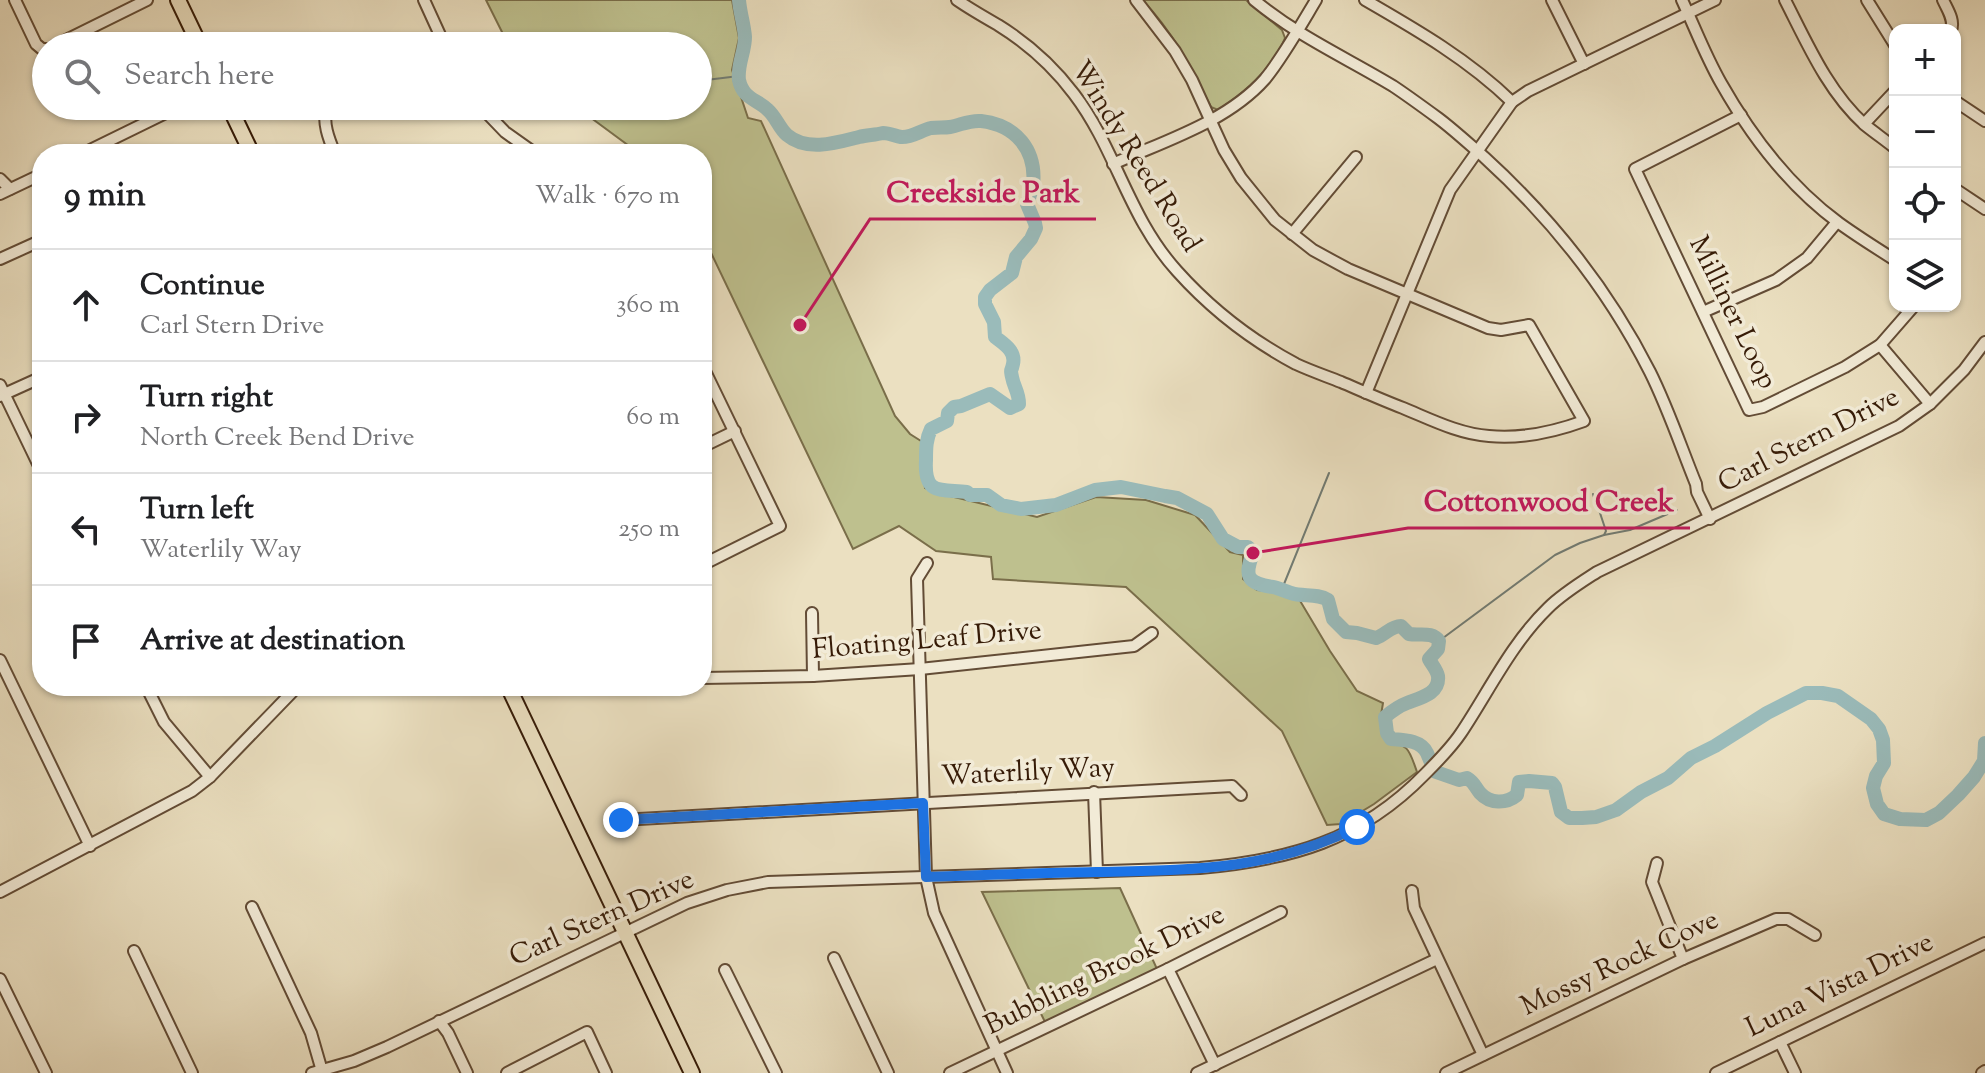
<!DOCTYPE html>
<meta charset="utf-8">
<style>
body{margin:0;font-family:"Sorts Mill Goudy",serif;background:#f2f2f2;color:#202124}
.controls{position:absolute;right:24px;top:24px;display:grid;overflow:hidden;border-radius:16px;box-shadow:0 2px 6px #0004}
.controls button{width:72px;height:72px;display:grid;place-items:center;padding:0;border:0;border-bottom:2px solid #e0e0e0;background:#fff;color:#202124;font:40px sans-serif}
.stop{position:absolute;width:24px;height:24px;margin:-18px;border:6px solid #1a73e8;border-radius:50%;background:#fff}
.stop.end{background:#1a73e8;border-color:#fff;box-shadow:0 2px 8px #0008}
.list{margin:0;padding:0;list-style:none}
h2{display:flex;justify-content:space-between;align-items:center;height:104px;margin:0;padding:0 32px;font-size:34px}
h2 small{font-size:26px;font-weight:400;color:#757577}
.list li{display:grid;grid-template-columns:52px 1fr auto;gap:24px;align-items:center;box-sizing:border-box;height:112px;padding:0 32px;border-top:2px solid #e0e0e0}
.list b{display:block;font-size:30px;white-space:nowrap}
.list p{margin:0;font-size:26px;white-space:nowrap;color:#757577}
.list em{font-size:26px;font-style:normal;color:#757577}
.icon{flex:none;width:44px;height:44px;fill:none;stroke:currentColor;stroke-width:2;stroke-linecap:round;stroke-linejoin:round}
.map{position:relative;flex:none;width:1985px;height:1073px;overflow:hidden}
.search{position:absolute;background:#fff;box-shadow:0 2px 6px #0004;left:32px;top:32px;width:680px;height:88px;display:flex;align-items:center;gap:20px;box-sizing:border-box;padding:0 28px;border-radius:44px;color:#757577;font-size:30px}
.panel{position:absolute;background:#fff;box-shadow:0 2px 6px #0004;left:32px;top:144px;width:680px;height:552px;border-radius:32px}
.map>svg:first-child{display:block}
</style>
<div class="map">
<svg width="1985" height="1073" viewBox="0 0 1985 1073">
<rect width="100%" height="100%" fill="#ebe0c1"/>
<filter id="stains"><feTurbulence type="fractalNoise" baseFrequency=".0025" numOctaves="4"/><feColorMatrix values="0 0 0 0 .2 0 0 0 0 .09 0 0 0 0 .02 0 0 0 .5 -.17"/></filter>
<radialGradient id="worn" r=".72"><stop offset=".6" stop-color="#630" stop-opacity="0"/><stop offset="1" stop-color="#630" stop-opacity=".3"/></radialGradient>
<!-- green -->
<g fill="#bec08e" stroke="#7a6e4a" stroke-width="2">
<path d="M486 0H732L739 38 732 70 748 118 761 121 895 416 910 434 921 441 925 488 950 496 1037 517 1096 497 1146 500 1195 515 1230 552 1243 555V579L1257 590 1273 591 1299 599 1330 651 1357 691 1383 703 1380 721 1386 741C1410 745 1409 750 1417 772L1374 804 1341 824 1327 825 1282 731 1126 587 993 579 991 557 936 551 899 526 853 549 702 234V154H640L575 106H698V46H509Z"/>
<path d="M1142 0H1246L1282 30 1285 38C1273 68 1244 93 1218 110L1211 107C1192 69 1172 30 1142 0Z"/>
<path d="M1120 888 1157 969 1045 1022 982 892Z"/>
</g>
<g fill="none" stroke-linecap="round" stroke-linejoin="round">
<!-- stream -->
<g stroke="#727b72" stroke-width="2">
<path d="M698 81 739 76"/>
<path d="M1593 494 1595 501"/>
<path d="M1604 535 1630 530 1677 510"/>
<path d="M1282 589 1329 473"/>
<path d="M1439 641 1555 555 1580 543 1604 535 1606 531 1598 507"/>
</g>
<!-- river -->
<path stroke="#9abbba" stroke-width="14" d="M739 0C740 13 744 24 745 37 745 52 737 65 739 80 743 99 757 99 768 110 776 117 779 128 787 135 807 152 836 143 859 137 867 135 875 135 883 133 890 133 895 136 901 137 911 138 922 130 931 128 938 127 944 128 950 127 961 125 969 120 981 121 1016 125 1037 150 1033 186 1032 192 1029 197 1027 204L1035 223 1036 228 1031 239 1016 257 1012 273 990 290 985 297V304L994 322 995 337C1004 344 1016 351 1013 364 1011 374 1010 367 1012 377 1014 388 1019 392 1019 404L1010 408 990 394 961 406 954 407 948 413 947 421 931 429C926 439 926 449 926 460 924 495 939 489 967 492L970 495H987L1001 505 1021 509 1056 505 1095 490 1121 487 1165 496 1177 498 1207 514 1223 539 1238 547H1248L1253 553C1244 577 1247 583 1273 587 1279 588 1284 591 1291 593 1303 597 1317 593 1328 600L1333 619 1346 632 1357 633 1376 638C1385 635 1391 626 1401 626L1409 634C1420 636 1432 631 1439 641L1438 649 1429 659C1432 665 1437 670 1438 676 1440 694 1420 698 1407 703 1399 706 1392 711 1385 717L1387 733 1391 739C1404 740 1421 740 1427 753 1430 760 1432 766 1436 772L1459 780 1467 778C1474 782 1475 787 1480 793 1490 804 1506 804 1517 795L1519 782 1529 781 1552 783 1555 787 1561 812 1569 818H1582L1596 817 1616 810 1641 792 1668 778 1691 758 1715 746 1767 713 1806 693H1822L1838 696 1871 719 1879 729 1883 740 1884 763 1876 776 1873 788 1877 804 1884 814 1900 819 1926 820 1939 813 1958 795 1974 777 1984 761 1985 743"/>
<defs>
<g id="minor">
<path d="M15 0 36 44 42 49H46"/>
<path d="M424 0 445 46"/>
<path d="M957 0C970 9 984 17 998 25 1027 43 1053 66 1074 94 1116 149 1128 217 1177 271 1211 309 1251 340 1296 364 1311 371 1326 376 1341 382 1362 391 1382 400 1403 408 1430 419 1459 434 1489 436 1521 439 1554 432 1584 421L1529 325 1501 330 1488 328 1348 269 1313 250 1275 220 1241 178 1224 150 1192 80 1175 51 1136 0"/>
<path d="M1254 0C1299 37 1345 57 1393 86 1408 96 1423 107 1438 118 1454 130 1469 144 1484 157 1551 218 1609 291 1650 372 1668 408 1681 447 1696 484L1697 492 1710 519"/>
<path d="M1365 0C1417 30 1469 60 1512 102"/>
<path d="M1552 0 1584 64"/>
<path d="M1682 0C1695 28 1706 57 1721 83 1751 136 1790 187 1839 223 1857 236 1876 248 1895 260"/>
<path d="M1785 0C1807 43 1828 92 1865 125 1875 133 1885 140 1895 148"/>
<path d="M1867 0 1895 45"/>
<path d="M1943 0C1947 9 1955 20 1951 30"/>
<path d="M54 46 147 0"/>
<path d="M1955 101 1985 121"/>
<path d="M326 106C323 124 328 137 335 154"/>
<path d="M370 106 379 108 407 106"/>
<path d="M480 106 505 132 536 154"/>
<path d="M1741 115 1635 169 1749 410 1763 407 1845 367 1880 345 1914 306"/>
<path d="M1864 124 1895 91"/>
<path d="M82 154 180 106"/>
<path d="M1113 164C1164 141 1227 122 1265 79 1283 57 1301 25 1316 0"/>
<path d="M0 179 10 189"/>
<path d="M1955 189 1985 209"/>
<path d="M0 194 42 174"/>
<path d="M1292 234 1356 157"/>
<path d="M0 259 42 240"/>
<path d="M1703 312 1776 280 1807 258 1837 222"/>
<path d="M1880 345 1930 404"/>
<path d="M702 365 780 526 702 565"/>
<path d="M0 385 42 472"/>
<path d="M1366 393 1450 190 1512 102 1528 91 1715 0"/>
<path d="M0 396 42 377"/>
<path d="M702 447 735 431"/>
<path d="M927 563 917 579 926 877 934 913 1007 1073"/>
<path d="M812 613 813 676"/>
<path d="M0 660 90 846"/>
<path d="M702 678 813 676 920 669 1134 646 1152 633"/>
<path d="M146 686 164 722 210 777"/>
<path d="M1094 792 1097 872"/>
<path d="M621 820 1232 786 1241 795"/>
<path d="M1657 863 1652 882 1683 959"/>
<path d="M1412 891 1414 908 1483 1055"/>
<path d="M0 892 192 791 210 777 298 686"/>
<path d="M252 907 311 1033 322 1071"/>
<path d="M134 951 192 1073"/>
<path d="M834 958 888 1073"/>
<path d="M1168 969 1215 1065"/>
<path d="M725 970 776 1073"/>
<path d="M0 979 46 1073"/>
<path d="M439 1021 448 1033 467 1073"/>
<path d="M1780 1042 1795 1073"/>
<path d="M312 1073 354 1061 387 1047 687 903 727 890 768 882 1200 868C1290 860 1360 841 1425 774 1438 761 1451 748 1461 733 1489 691 1511 644 1548 608 1562 594 1580 583 1597 572L1899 426 1930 404 1964 370 1985 342"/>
<path d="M507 1073 587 1032 606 1073"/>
<path d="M950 1073 1168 969 1281 912"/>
<path d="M1197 1073 1437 959"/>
<path d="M1446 1073 1683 959 1776 919H1788L1815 935"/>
<path d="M1716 1073 1985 943"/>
<path d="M1982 1073 1985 1071"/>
</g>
<g id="major">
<path d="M178 0 200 46"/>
<path d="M229 106 252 154"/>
<path d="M508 686 692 1073"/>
</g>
</defs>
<!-- minor casing -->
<use href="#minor" stroke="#634c36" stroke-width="14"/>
<!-- major casing -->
<use href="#major" stroke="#361b07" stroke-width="18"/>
<!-- minor -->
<use href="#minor" stroke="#f2ebd7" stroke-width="10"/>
<!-- major -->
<use href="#major" stroke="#ebe0c1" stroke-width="14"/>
</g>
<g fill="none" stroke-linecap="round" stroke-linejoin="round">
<!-- route -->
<path stroke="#1a73e8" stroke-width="10" d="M621 820 923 803 926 877C983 875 1039 873 1096 872 1190 870 1271 871 1357 827"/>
</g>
<g text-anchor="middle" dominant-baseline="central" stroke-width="7" stroke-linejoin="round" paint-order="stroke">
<!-- street labels -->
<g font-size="28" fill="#361b07" stroke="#f2ebd7">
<text transform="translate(1135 157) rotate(58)">Windy Reed Road</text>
<text transform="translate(1732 313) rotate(64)">Milliner Loop</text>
<text transform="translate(1809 441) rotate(-27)">Carl Stern Drive</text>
<text transform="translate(927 641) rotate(-5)">Floating Leaf Drive</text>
<text transform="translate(1028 773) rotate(-3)">Waterlily Way</text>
<text transform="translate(602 919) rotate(-24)">Carl Stern Drive</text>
<text transform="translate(1620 964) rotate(-25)">Mossy Rock Cove</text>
<text transform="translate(1105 971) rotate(-26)">Bubbling Brook Drive</text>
<text transform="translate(1840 986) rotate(-26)">Luna Vista Drive</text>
</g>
</g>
<!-- callouts -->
<path fill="none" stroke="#c2185b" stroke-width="3" d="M800 325L870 219H1096M1253 553L1408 528H1690"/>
<g fill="#c2185b" stroke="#f2ebd7" stroke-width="3">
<circle cx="800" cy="325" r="8"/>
<circle cx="1253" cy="553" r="8"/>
</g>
<g font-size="30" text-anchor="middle" font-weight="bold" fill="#c2185b" stroke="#f2ebd7" stroke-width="7" stroke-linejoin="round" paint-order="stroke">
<text x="983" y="202">Creekside Park</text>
<text x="1549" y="511">Cottonwood Creek</text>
</g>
<rect width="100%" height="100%" filter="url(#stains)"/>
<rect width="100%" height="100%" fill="url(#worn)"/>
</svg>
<div class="controls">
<button>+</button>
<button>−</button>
<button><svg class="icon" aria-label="locate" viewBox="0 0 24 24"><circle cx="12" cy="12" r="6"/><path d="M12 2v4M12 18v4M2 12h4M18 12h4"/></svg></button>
<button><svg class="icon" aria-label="layers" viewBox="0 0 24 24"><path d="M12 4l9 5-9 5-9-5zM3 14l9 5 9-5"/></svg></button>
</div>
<div class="stop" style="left:1357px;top:827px"></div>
<div class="stop end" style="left:621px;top:820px"></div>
<div class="search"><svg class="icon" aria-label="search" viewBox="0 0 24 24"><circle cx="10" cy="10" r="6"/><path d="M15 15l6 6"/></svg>Search here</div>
<section class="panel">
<h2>9 min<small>Walk · 670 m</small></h2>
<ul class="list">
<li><svg class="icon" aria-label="ahead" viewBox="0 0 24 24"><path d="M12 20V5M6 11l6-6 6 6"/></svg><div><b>Continue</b><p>Carl Stern Drive</p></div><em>360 m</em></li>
<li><svg class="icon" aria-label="right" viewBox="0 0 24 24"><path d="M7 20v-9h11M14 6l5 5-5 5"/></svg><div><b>Turn right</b><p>North Creek Bend Drive</p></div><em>60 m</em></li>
<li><svg class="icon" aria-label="left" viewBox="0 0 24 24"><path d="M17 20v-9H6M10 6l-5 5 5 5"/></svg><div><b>Turn left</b><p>Waterlily Way</p></div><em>250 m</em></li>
<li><svg class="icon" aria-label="arrive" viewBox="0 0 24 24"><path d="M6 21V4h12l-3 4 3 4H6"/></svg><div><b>Arrive at destination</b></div></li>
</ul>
</section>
</div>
